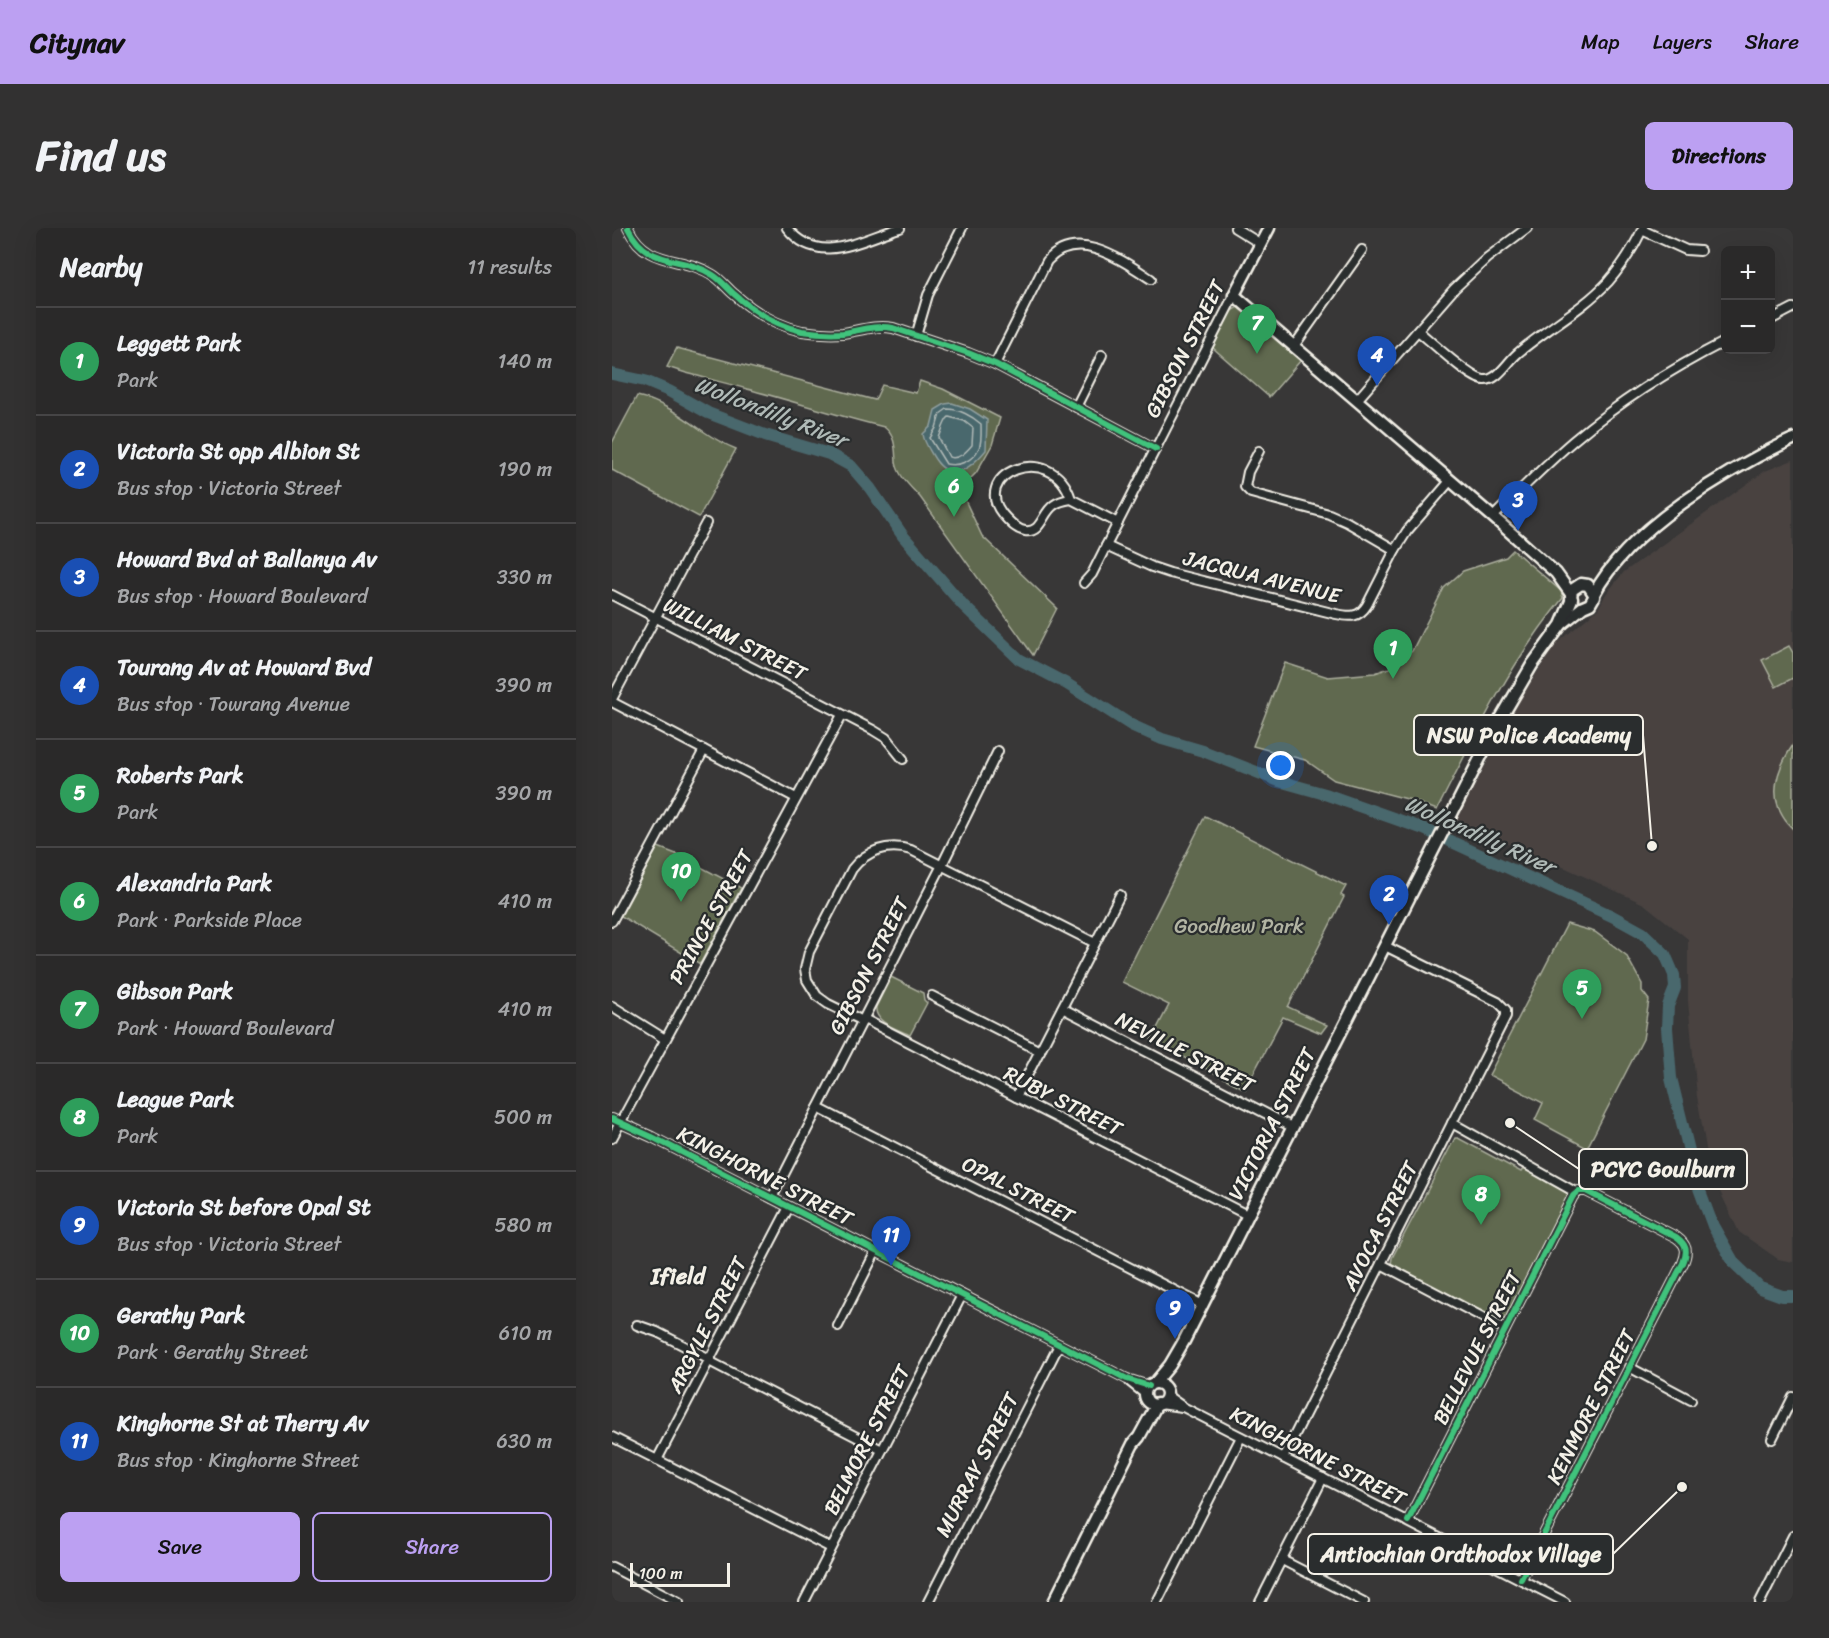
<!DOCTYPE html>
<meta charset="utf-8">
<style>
body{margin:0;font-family:Sriracha,sans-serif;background:#323131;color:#f1f3f6}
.controls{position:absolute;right:18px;top:18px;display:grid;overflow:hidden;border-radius:9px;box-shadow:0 6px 24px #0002}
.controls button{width:54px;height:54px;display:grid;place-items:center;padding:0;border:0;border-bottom:2px solid #464546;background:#2a2929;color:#f1f3f6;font:30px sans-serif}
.scale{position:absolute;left:18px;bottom:15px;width:100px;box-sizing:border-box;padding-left:6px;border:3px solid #f4f1e8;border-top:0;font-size:16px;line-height:21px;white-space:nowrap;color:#f4f1e8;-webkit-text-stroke:4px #2a2d2e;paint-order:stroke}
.you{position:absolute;left:669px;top:538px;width:21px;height:21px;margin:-15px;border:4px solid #fff;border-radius:50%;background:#1a73e8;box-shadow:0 0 0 9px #1a73e833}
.badge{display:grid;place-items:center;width:39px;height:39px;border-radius:50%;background:#bca0f2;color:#fff;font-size:20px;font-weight:700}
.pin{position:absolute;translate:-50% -50px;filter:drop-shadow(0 2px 3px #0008)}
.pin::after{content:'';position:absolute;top:32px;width:21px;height:18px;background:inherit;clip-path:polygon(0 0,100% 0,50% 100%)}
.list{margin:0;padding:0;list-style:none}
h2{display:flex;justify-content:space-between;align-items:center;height:78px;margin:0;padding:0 24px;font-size:26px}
h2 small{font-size:20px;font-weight:400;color:#a5a6a8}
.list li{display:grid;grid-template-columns:39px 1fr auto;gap:18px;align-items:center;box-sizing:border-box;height:108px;padding:0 24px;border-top:2px solid #464546}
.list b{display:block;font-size:22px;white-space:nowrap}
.list p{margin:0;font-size:20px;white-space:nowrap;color:#a5a6a8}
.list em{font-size:20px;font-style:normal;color:#a5a6a8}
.actions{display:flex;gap:12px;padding:18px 24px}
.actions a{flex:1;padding:14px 0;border:2px solid #bca0f2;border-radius:9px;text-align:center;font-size:21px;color:#bca0f2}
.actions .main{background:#bca0f2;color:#111}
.map{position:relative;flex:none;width:1181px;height:1374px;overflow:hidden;border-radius:9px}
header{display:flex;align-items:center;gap:36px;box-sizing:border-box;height:84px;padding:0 30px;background:#bca0f2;color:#111}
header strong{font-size:28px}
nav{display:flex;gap:33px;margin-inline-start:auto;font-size:21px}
.intro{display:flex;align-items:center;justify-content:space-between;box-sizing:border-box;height:144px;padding:0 36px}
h1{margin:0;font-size:42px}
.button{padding:15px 27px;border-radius:9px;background:#bca0f2;color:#111;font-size:21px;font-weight:700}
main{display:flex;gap:36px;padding:0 36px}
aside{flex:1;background:#2a2929;border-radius:9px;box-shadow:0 6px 24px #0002}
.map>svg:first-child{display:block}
</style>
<header>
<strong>Citynav</strong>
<nav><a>Map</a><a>Layers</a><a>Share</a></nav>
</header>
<div class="intro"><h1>Find us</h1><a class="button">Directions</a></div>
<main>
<aside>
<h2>Nearby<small>11 results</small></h2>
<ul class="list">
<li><span class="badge" style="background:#2e9e5b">1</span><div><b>Leggett Park</b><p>Park</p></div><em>140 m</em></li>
<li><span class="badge" style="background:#1a4fb4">2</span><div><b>Victoria St opp Albion St</b><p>Bus stop · Victoria Street</p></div><em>190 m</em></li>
<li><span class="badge" style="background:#1a4fb4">3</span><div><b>Howard Bvd at Ballanya Av</b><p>Bus stop · Howard Boulevard</p></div><em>330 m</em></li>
<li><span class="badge" style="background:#1a4fb4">4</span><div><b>Tourang Av at Howard Bvd</b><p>Bus stop · Towrang Avenue</p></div><em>390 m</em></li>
<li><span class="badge" style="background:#2e9e5b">5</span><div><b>Roberts Park</b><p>Park</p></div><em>390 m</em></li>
<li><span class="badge" style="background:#2e9e5b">6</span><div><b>Alexandria Park</b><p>Park · Parkside Place</p></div><em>410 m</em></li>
<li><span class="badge" style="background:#2e9e5b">7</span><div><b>Gibson Park</b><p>Park · Howard Boulevard</p></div><em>410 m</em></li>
<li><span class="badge" style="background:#2e9e5b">8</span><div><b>League Park</b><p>Park</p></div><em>500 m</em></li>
<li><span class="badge" style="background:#1a4fb4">9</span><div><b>Victoria St before Opal St</b><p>Bus stop · Victoria Street</p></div><em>580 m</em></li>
<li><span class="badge" style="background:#2e9e5b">10</span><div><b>Gerathy Park</b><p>Park · Gerathy Street</p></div><em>610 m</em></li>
<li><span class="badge" style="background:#1a4fb4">11</span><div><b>Kinghorne St at Therry Av</b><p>Bus stop · Kinghorne Street</p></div><em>630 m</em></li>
</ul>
<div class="actions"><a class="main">Save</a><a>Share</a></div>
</aside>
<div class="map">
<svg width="1181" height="1374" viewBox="0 0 1181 1374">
<rect width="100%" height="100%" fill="#383737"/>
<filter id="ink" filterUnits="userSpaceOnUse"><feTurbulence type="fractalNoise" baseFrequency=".0167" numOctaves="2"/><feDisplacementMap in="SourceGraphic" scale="12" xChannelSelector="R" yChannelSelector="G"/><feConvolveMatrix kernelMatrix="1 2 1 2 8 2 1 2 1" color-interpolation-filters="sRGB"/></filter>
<g filter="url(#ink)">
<!-- built -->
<path fill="#494341" d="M1181 232V1034L1166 1031 1127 1004 1104 955 1095 926 1085 868 1076 773V711L1032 676 956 641 844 594 909 469 943 417 986 381 994 366 1012 344 1153 243Z"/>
<!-- green -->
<g fill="#61694f" stroke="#aaad9c" stroke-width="1.5">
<path d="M626 79 631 81 689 132 657 169 600 119 619 83Z"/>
<path d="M65 120 263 172 270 157 304 165 308 153 331 161 388 190 380 217 364 245 355 254 352 270 370 308 445 380 421 427 308 269C299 259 286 248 284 234 283 221 284 208 272 199 226 188 181 173 135 161 108 153 81 148 55 139Z"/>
<path d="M25 168C49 173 71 189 91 203 101 210 112 216 124 221L87 289 0 242V215Z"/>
<path d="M901 322 949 363 951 370C898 435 863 507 825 582L799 572 722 552 693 532 641 518 673 435 716 449 763 445 780 439 800 423 832 360 851 343 894 329Z"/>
<path d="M1177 418 1181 425V450L1164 459 1150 432Z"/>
<path d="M1181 517V601C1154 575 1162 545 1181 517Z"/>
<path d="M593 588 734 658 729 667 732 669 676 779 715 797 709 805 671 789 633 861 539 812 557 777 510 754Z"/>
<path d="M46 619 64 626 129 660 88 736 9 688Z"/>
<path d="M955 696 983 704 1014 727 1030 756V763L1037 772 1031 811 975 920 923 892 931 875 877 847Z"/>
<path d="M279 749 311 765 312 772 315 775 298 807C286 801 262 795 264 779Z"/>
<path d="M843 910H846L909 944 913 938 959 964 894 1090 891 1093 883 1092 783 1041 779 1036 780 1030Z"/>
</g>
<!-- water -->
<path fill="#4a676d" stroke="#8e9e9e" stroke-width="1.5" d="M340 175 358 181 375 192 374 222C358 241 338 257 321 228 317 221 312 214 311 206L319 198 323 182 333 176Z"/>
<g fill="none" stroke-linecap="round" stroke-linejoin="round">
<!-- shore -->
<g stroke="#b0bab7" stroke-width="1.5">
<path d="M335 181C347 181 360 188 369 196 369 203 370 214 367 220 361 233 347 239 334 236L318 210 324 200 328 186Z"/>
<path d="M337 189 352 193 361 200 360 217C354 224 347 232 337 229L327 210C329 205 333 191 337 189Z"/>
</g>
<!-- river -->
<path stroke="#4a676d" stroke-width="12" d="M0 146 33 153 57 163 96 185 153 207 217 226 239 238 258 260 291 308 351 377 407 431 455 456 519 497 550 511 591 523 667 553 713 566 812 601 1000 688 1031 705 1053 726 1062 747 1063 760 1056 778 1055 800 1059 850 1085 955 1101 998 1122 1035 1148 1060 1170 1068H1181"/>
<defs>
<g id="street">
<path d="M16 0C35 40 70 27 101 47 109 52 115 60 122 66 142 84 163 97 190 103 203 105 217 106 231 105 249 102 263 97 281 100L356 125 383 136 544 221"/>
<path d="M175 0C207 40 249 11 288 0"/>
<path d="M623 0 649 16"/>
<path d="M1030 2 1074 22 1088 23"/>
<path d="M1158 92 1181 80"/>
<path d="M806 103C819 113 858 151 872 152 886 153 896 133 906 125 935 100 970 82 996 54 1010 38 1022 19 1031 0"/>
<path d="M304 108 316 67 350 0"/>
<path d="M682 118 750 22"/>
<path d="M383 136 435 33C465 0 508 31 539 51"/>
<path d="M745 172 842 61 875 30 915 0"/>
<path d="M464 179 490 127"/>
<path d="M647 223 636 244 633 259 639 265 717 286 735 294 783 322"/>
<path d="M459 271C453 272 447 273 442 277 430 285 430 305 413 303 405 302 399 295 394 290 352 247 441 210 459 271L506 295"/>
<path d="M881 289C907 263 933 237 961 213 1007 174 1059 141 1114 113"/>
<path d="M494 318 540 339 558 345 724 386C738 389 747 390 755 377L783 322 795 303 838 253"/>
<path d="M472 355 480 346 494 318 622 67"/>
<path d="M0 367 261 502 274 510 291 531"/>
<path d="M0 471 94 295"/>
<path d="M0 474 184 570"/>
<path d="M0 693 92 522"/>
<path d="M320 768 428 823"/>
<path d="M0 778 53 811"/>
<path d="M450 780 680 899"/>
<path d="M252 791 635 987"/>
<path d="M251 793 216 776 205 768 195 752 193 741 197 724 240 641C255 622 276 615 299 622L483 715"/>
<path d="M404 869 508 667"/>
<path d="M206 880 589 1076"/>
<path d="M0 891 40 909 515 1151 537 1158"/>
<path d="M840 895 965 965"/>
<path d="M0 910 230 487"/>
<path d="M160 970 330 637 386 523"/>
<path d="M769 1036 893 1101"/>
<path d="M25 1097 45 1104 98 1131"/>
<path d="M226 1098 264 1023"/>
<path d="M97 1133 270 1222"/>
<path d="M1017 1139 1079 1172"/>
<path d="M518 1154 533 1166"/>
<path d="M554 1167 571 1179 953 1374"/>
<path d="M548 1176 570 1179"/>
<path d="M0 1209 219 1320"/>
<path d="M1160 1211 1181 1169"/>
<path d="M671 1230 894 788V782L886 774 773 718"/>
<path d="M45 1232 177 979"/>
<path d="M796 1293 961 968 967 963H974L1064 1009C1075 1017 1076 1023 1071 1035L909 1351"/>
<path d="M670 1332 752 1374"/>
<path d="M0 1339 67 1374"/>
<path d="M192 1374 350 1067"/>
<path d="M316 1374 447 1117"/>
<path d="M545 1374 629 1209"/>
<path d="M648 1374 711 1250"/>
<path d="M1148 1374 1181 1308"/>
</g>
<g id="secondary">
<path d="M657 0 622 67 881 289 944 345 959 366"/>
<path d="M959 370 960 362 969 356 976 357 982 366"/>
<path d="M951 395 971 379 978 376 982 369V366C1016 301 1116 241 1181 211"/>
<path d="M543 1155 558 1137 572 1113 885 497 920 437 949 397 960 371"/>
<circle cx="544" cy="1166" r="11"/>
<path d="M442 1374 521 1216 527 1209 545 1176"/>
</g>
</defs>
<!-- street casing -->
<use href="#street" stroke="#f4f1e8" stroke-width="12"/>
<!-- secondary casing -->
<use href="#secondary" stroke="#f4f1e8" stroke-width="15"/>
<!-- street -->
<use href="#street" stroke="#2a2d2e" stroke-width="8"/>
<!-- secondary -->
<use href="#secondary" stroke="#2a2d2e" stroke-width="10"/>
<defs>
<g id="cycleway">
<path d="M16 0C35 40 70 27 101 47 109 52 115 60 122 66 142 84 163 97 190 103 203 105 217 106 231 105 249 102 263 97 281 100L356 125 383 136 544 221"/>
<path d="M0 891 40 909 515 1151 537 1158"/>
<path d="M796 1293 961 968 967 963H974L1064 1009C1075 1017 1076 1023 1071 1035L909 1351"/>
</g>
</defs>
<!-- cycleway casing -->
<use href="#cycleway" stroke="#2a2d2e" stroke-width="10"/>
<!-- cycleway -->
<use href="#cycleway" stroke="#40c37c" stroke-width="6"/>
</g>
</g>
<g text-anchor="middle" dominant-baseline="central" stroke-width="4.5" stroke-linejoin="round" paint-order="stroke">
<!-- street labels -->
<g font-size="21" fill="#f4f1e8" stroke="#2a2d2e">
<text transform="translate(573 121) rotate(-63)">GIBSON STREET</text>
<text transform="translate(650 349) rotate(14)">JACQUA AVENUE</text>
<text transform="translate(123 411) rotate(27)">WILLIAM STREET</text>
<text transform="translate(99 689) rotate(-61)">PRINCE STREET</text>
<text transform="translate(257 738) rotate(-63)">GIBSON STREET</text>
<text transform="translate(573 824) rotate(27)">NEVILLE STREET</text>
<text transform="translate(451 873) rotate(27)">RUBY STREET</text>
<text transform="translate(660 896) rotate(-63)">VICTORIA STREET</text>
<text transform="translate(153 948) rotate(27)">KINGHORNE STREET</text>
<text transform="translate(406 962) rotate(27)">OPAL STREET</text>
<text transform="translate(768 998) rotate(-63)">AVOCA STREET</text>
<text transform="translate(95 1097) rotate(-63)">ARGYLE STREET</text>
<text transform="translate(865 1120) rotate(-63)">BELLEVUE STREET</text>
<text transform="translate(979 1179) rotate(-63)">KENMORE STREET</text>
<text transform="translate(255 1212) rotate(-63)">BELMORE STREET</text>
<text transform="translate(706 1228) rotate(27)">KINGHORNE STREET</text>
<text transform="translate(365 1237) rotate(-63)">MURRAY STREET</text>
</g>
<!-- park labels -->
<g font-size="21" fill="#b2b4a3" stroke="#2a2d2e">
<text x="627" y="698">Goodhew Park</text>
</g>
<!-- water labels -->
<g font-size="22" font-style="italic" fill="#b0bab7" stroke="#2a2d2e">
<text transform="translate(159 184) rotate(21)">Wollondilly River</text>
<text transform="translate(868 607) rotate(24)">Wollondilly River</text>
</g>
<!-- neighbourhood labels -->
<g font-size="22" font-weight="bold" fill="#f4f1e8" stroke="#2a2d2e">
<text x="66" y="1048">Ifield</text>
</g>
</g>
<!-- callouts -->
<path fill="none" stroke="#f4f1e8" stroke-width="2" d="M1040 618L1031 507M898 895L967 941M1070 1259L1001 1326"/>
<g fill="#f4f1e8" stroke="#2a2d2e" stroke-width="2">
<circle cx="1040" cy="618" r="6"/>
<circle cx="898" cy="895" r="6"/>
<circle cx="1070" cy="1259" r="6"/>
</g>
<g fill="#2a2d2e" stroke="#f4f1e8" stroke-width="2">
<rect x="802" y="487" width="229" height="40" rx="6"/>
<rect x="967" y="921" width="168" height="40" rx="6"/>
<rect x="696" y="1306" width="305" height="40" rx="6"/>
</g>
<g font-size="22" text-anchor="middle" font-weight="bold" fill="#f4f1e8">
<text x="917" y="515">NSW Police Academy</text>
<text x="1051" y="949">PCYC Goulburn</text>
<text x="849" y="1334">Antiochian Ordthodox Village</text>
</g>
</svg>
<div class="controls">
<button>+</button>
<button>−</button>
</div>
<div class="scale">100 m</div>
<div class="you"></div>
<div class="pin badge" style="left:781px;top:451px;background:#2e9e5b">1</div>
<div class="pin badge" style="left:777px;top:697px;background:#1a4fb4">2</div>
<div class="pin badge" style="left:906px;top:303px;background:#1a4fb4">3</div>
<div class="pin badge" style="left:765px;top:158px;background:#1a4fb4">4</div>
<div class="pin badge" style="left:970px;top:791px;background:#2e9e5b">5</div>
<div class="pin badge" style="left:342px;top:289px;background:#2e9e5b">6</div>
<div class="pin badge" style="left:645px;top:126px;background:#2e9e5b">7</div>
<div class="pin badge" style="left:869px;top:997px;background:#2e9e5b">8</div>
<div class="pin badge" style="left:563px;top:1111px;background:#1a4fb4">9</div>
<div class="pin badge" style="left:69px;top:674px;background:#2e9e5b">10</div>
<div class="pin badge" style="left:279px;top:1038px;background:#1a4fb4">11</div>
</div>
</main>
